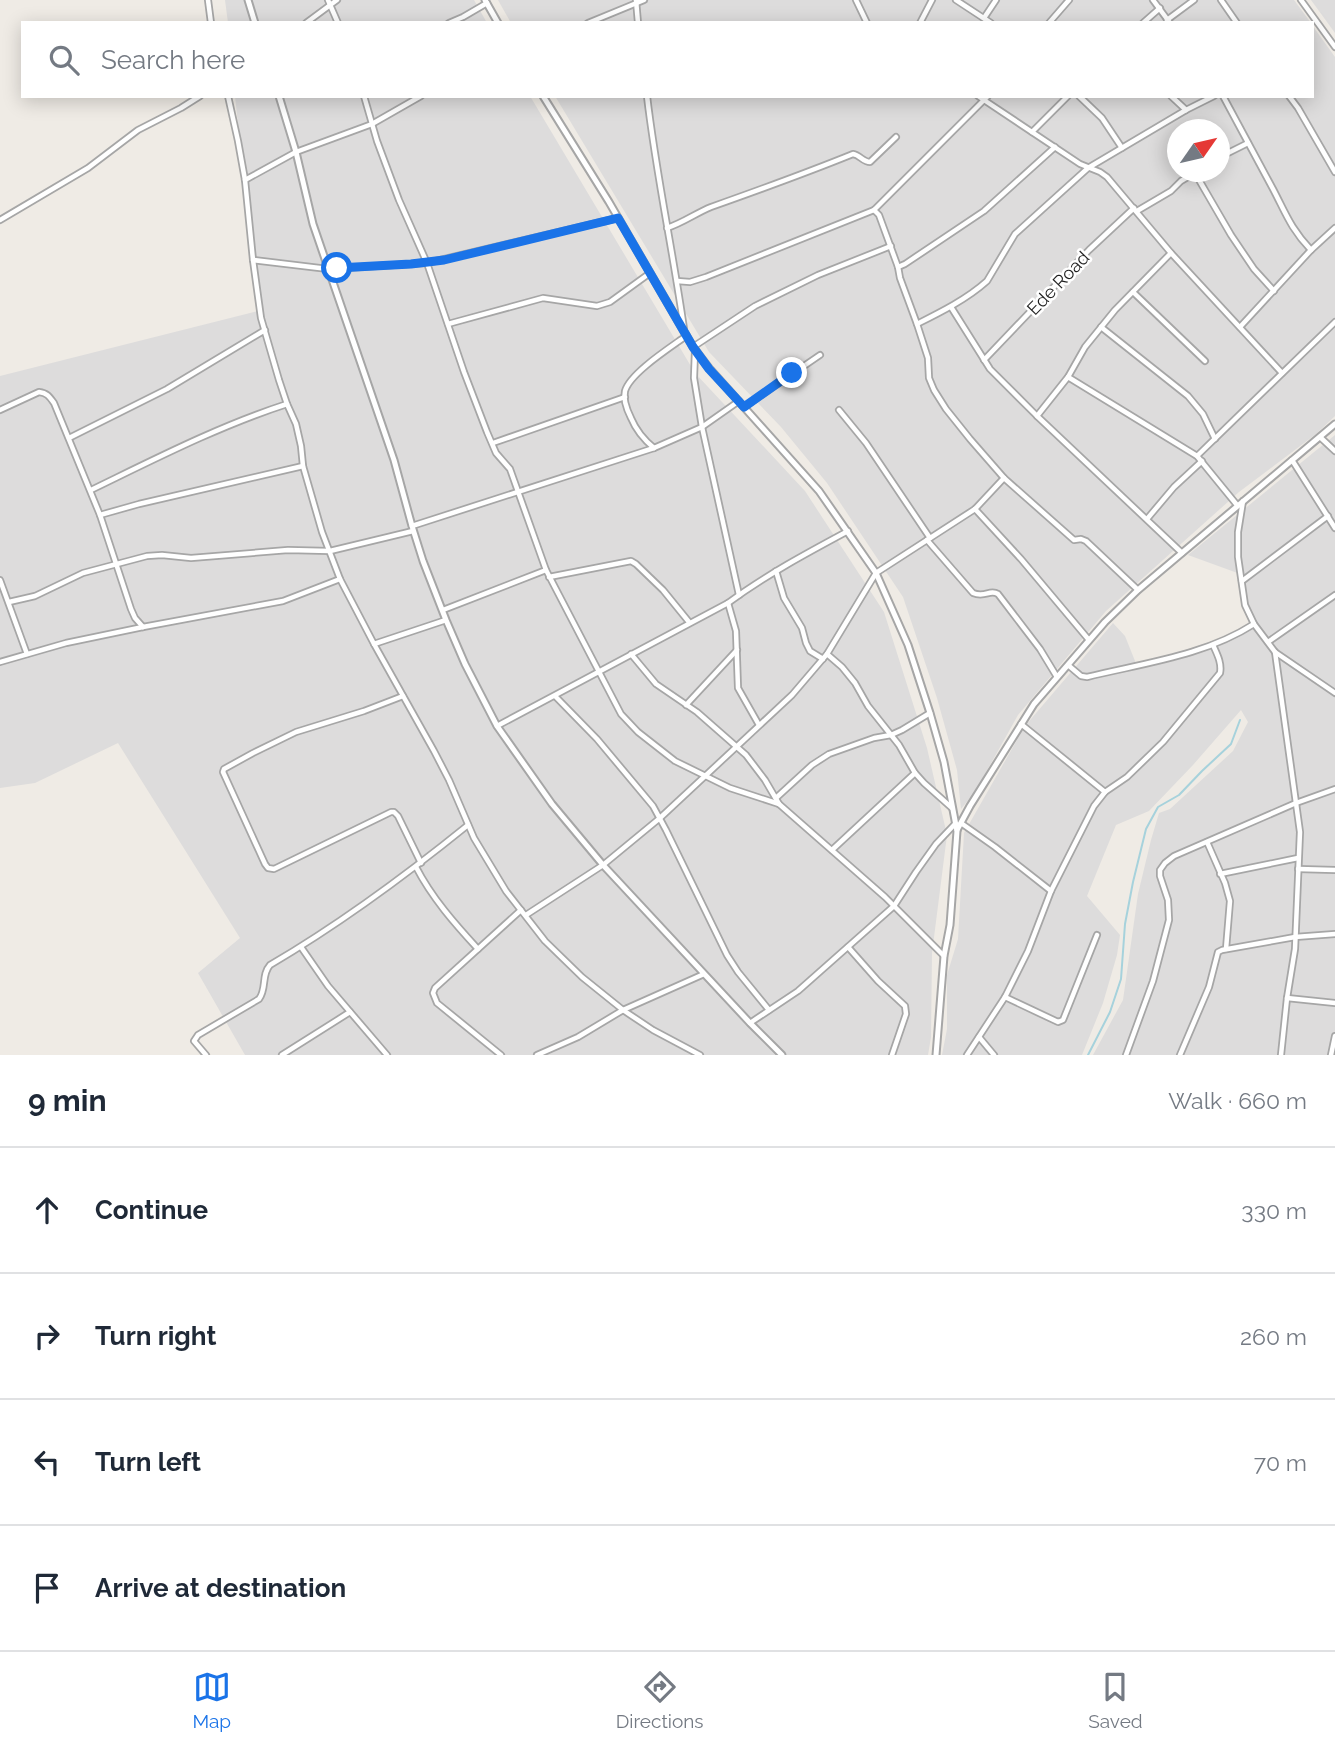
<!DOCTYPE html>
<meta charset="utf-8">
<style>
body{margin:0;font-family:Raleway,sans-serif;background:#f6f6f7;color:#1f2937}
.compass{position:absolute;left:1167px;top:119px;width:63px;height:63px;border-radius:50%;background:#fff;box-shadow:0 4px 18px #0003;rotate:56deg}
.stop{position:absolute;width:21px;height:21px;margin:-16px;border:5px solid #1a73e8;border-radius:50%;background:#fff}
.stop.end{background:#1a73e8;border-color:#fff;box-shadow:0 2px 7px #0008}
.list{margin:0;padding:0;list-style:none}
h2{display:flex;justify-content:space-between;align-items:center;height:91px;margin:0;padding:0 28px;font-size:30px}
h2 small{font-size:23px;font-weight:400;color:#747a83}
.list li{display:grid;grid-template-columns:46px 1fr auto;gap:21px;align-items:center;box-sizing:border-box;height:126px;padding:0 28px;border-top:2px solid #e0e1e3}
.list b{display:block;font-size:26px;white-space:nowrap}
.list em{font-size:23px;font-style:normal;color:#747a83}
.icon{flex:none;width:38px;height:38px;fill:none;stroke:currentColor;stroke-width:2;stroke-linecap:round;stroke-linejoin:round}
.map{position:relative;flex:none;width:1335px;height:1055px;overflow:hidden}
.search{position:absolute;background:#fff;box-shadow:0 4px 18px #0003;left:21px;right:21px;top:21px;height:77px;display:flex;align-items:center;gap:18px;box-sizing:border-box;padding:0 24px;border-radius:0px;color:#747a83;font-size:26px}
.sheet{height:595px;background:#fff}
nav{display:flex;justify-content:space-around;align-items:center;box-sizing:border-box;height:98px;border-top:2px solid #e0e1e3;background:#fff;font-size:19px;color:#747a83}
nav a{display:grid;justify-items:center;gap:4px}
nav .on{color:#1a73e8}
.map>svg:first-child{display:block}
</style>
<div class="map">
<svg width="1335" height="1055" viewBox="0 0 1335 1055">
<rect width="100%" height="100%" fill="#efebe5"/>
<!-- residential -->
<g fill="#dddcdc" fill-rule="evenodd">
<path d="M225 0H474L487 23H228Z"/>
<path d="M498 0H1294L1311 23H511Z"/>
<path d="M1311 0H1335V33Z"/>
<path d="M1312 25 1335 57V416L1316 434 1239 492 1106 611 1018 715 975 792 961 809 957 770 937 698 903 597 827 483 781 427 709 352 555 96H1312ZM1178 130H1220V172H1178Z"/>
<path d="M235 96H530L695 373 805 491 884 612 927 748 947 835 932 953 931 1037 928 1055H245L198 973 240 938 118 743 35 783 0 788V376L258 311Z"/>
<path d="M1335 435V1055H1093L1123 1000 1138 894 1151 840 1159 813 1170 809 1233 751 1248 722 1241 710 1193 765 1149 811 1116 825 1087 896 1120 935 1117 955 1103 1003 1082 1055H942L947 1029V975L958 939 964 833 1025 726 1113 623 1125 636 1137 666 1237 633 1249 625 1243 575 1188 555Z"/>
</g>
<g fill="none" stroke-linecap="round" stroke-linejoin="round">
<!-- stream -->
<path stroke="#a6d2dc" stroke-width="2" d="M1088 1055 1110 1012 1121 979 1125 924 1133 882 1146 829 1158 807 1179 795 1202 771 1231 744 1240 720"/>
<defs>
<g id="minor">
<path d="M208 0 211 23"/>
<path d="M328 0 338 23"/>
<path d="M636 0 638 23"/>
<path d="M856 0 867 23"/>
<path d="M956 0 991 23"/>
<path d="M1153 0 1170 23"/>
<path d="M1221 0 1237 23"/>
<path d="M1301 0 1335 47"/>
<path d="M984 18 996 0"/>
<path d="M1167 20 1194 0"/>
<path d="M306 23 337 0"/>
<path d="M449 23 463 17 487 3"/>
<path d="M588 23 644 0"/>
<path d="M920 23 932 0"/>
<path d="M1049 23 1069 0"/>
<path d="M1143 23 1160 8"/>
<path d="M228 96 238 141 245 180 253 260 261 318 279 380 287 404 296 424 301 446 303 466 322 532 340 579 374 644 434 751 449 780 474 838 506 891 545 941 582 977 623 1010 653 1030 700 1055"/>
<path d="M364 96 377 141 399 200 427 263 464 372 487 432 496 453 510 469 546 570 621 714 638 732 675 761 730 788 779 804 885 897 944 956"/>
<path d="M647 96C656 174 673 251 684 329"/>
<path d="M978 96 1080 164 1100 172 1107 177 1171 253 1282 373"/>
<path d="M1079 96 1102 118 1122 148"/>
<path d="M1171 96 1186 110"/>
<path d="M1223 96C1240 127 1256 158 1273 189 1286 214 1291 229 1311 250"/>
<path d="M1289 96 1298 108 1335 172"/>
<path d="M1032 132 1068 96"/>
<path d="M1220 157 1248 143"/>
<path d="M1195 173 1231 235 1254 269 1274 291"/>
<path d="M245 180 296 152 372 124 421 96"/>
<path d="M874 210 879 215 898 267 900 278 917 324 928 358 929 378 934 390 946 409 970 439 1004 478 1074 540 1081 539 1086 541 1138 590"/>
<path d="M1137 211 1171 191 1181 181 1196 172"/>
<path d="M0 220 88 168 138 130 181 108 200 96"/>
<path d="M667 228C683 223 696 213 711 207 759 190 806 173 853 154 860 155 863 162 870 162L896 137"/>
<path d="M253 260 328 269 427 263 618 218"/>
<path d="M898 267 905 264 984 211 1055 147"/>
<path d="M677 281 690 282 706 277 874 210 988 96"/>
<path d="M1133 292 1205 361"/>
<path d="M951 307 990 369 1037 416 1182 553"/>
<path d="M448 324 543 298 597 306 610 302 650 273"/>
<path d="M917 324C941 312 967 299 987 281L1015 234 1088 168 1186 110 1214 96"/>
<path d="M1101 327 1188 396 1203 414 1215 439"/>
<path d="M1240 327 1311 250 1335 228"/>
<path d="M693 347 755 306 818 275 891 246"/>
<path d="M695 351 694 378 702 427 739 595"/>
<path d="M984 360 1089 250 1134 208"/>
<path d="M1068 377 1197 456 1237 505"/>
<path d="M744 407 820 355"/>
<path d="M0 410 39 392C47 393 49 396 54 403L100 515 131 609 135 618 143 627"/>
<path d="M839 410 866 443 930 538"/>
<path d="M1037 416 1068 377 1085 347 1115 310 1171 253"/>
<path d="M1320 437 1335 451"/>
<path d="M69 438 167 389 265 330"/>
<path d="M493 443 625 397"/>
<path d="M654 448C643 439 636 430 631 418 627 410 623 399 625 391 630 373 671 347 686 336"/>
<path d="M1197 456 1335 322"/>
<path d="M1292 460 1335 528"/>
<path d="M91 490C155 459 219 426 287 404"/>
<path d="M1243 501 1238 532V557L1245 605 1254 624 1275 652 1335 693"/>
<path d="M975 509 1021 559 1089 640"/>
<path d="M100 515 139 504 303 466"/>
<path d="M1147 519 1174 487 1202 461"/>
<path d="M412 526 654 448 702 427 739 401"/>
<path d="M927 540 973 593C985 598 990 589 998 594L1040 649 1057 677"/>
<path d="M776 571 784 598 802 628 806 643 810 651 823 659"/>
<path d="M549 577 631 561 636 564 663 590 689 622"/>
<path d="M0 580 27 654"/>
<path d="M1242 581 1328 516"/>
<path d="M9 602 35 596 83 573 147 556 162 555 191 558 288 550 330 551 413 531"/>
<path d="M728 603 736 631 738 688 759 725"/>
<path d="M443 610 546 570"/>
<path d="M1268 642 1335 595"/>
<path d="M374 644 446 620"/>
<path d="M1275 652 1300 832 1295 949 1287 998 1281 1055"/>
<path d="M631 654 656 684 697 712 746 755 765 780 779 804"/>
<path d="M827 654 842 667 855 683 868 706 899 745 915 773 924 783 952 808"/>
<path d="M0 662 66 643 143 627 283 601 340 579"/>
<path d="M1068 665 1081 676 1087 677C1144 663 1204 656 1254 624"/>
<path d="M403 696 364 711 296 732 253 753 224 769 223 772 265 864 268 868 274 869 391 812H394L398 816 421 863"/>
<path d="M555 696 597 739 653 806 666 830 727 955 738 972 769 1010"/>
<path d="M686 705 737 650"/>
<path d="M1021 724 1105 792"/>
<path d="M497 726 728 603C766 575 807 553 848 531"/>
<path d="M776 798 812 765 829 754 874 738 891 735 902 730 930 713"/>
<path d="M961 823 995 847 1051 891"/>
<path d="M1207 842 1225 883 1230 901 1226 949"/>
<path d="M832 850 915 773"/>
<path d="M416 867C432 898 455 924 478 949"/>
<path d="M1298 869 1335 870"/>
<path d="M1220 874 1298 858"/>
<path d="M526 915 603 865 660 818 792 695 827 654 876 573 975 509 1004 478"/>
<path d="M301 947 328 986 387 1055"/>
<path d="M848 947 878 981 905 1006 906 1014 892 1055"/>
<path d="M1005 997 1058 1022 1063 1020 1097 935"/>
<path d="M1287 998 1335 1003"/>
<path d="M750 1023 798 991 894 906 916 872 936 844 955 824"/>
<path d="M979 1037 994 1055"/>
<path d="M206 1055 194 1041 198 1035 259 999C267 989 261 975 270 965 340 924 405 876 468 825"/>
<path d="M282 1055 350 1012"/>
<path d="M501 1055 437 1003 433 993 435 988 521 910"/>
<path d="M537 1055 578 1037 623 1010 704 974"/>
<path d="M967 1055 1005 997 1028 951 1051 891 1094 806 1105 792 1127 777 1163 742 1220 673C1222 663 1217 654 1213 645"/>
<path d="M1126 1055 1153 981 1169 920 1168 900 1160 876V870L1165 863 1174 856 1296 803 1335 789"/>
<path d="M1180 1055 1209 987 1218 952 1222 950 1295 937 1335 934"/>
<path d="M1331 1055 1335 1036"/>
</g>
<g id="tertiary">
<path d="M248 0 255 23"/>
<path d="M485 0 498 23"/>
<path d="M279 96 296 152 313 224 394 460 412 526 423 561 446 620 465 664 497 726 552 804 603 865 750 1023 782 1055"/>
<path d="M543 96 609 202 693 347 709 368 819 491 876 573 908 645 930 713 944 762 957 831 950 925 944 956 936 1055"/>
<path d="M957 830 970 806 1034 704 1105 622 1138 590 1335 424"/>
</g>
</defs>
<!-- minor casing -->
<use href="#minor" stroke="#a6a6a6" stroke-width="8"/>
<!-- tertiary casing -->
<use href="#tertiary" stroke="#a6a6a6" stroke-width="9"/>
<!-- minor -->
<use href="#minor" stroke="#fff" stroke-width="4.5"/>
<!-- tertiary -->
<use href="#tertiary" stroke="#fff" stroke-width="5"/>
</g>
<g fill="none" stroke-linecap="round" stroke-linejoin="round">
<!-- route -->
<path stroke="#1a73e8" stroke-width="9" d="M337 268 411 264 444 260 618 218 693 347 709 369 744 407 792 373"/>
</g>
<g text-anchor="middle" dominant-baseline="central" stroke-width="5" stroke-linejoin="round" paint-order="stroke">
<!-- street labels -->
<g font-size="18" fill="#1f1f1f" stroke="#fff">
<text transform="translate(1058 283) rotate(-46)">Ede Road</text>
</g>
</g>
</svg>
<svg class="compass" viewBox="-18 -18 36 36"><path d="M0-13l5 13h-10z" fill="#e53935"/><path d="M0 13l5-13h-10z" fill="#747a83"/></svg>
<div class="stop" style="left:337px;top:268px"></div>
<div class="stop end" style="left:792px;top:373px"></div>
<div class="search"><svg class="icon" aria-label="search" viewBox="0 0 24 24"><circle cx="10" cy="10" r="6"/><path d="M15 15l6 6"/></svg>Search here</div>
</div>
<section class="sheet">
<h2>9 min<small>Walk · 660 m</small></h2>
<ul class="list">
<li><svg class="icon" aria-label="ahead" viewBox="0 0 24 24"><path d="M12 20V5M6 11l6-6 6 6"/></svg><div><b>Continue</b></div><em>330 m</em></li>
<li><svg class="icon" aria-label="right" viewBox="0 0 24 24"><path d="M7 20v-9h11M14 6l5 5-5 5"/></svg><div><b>Turn right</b></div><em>260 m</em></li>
<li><svg class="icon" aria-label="left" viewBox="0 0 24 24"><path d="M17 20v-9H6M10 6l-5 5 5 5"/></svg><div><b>Turn left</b></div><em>70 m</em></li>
<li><svg class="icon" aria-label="arrive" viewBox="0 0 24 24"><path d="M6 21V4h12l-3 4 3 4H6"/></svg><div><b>Arrive at destination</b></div></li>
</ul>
</section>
<nav>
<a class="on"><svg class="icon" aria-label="map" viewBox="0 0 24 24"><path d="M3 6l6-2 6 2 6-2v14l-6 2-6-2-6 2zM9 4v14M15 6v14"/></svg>Map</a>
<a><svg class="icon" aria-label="directions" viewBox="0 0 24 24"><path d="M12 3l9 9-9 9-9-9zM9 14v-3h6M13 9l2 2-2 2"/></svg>Directions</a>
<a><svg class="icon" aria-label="saved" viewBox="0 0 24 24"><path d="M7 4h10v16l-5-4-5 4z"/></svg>Saved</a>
</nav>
